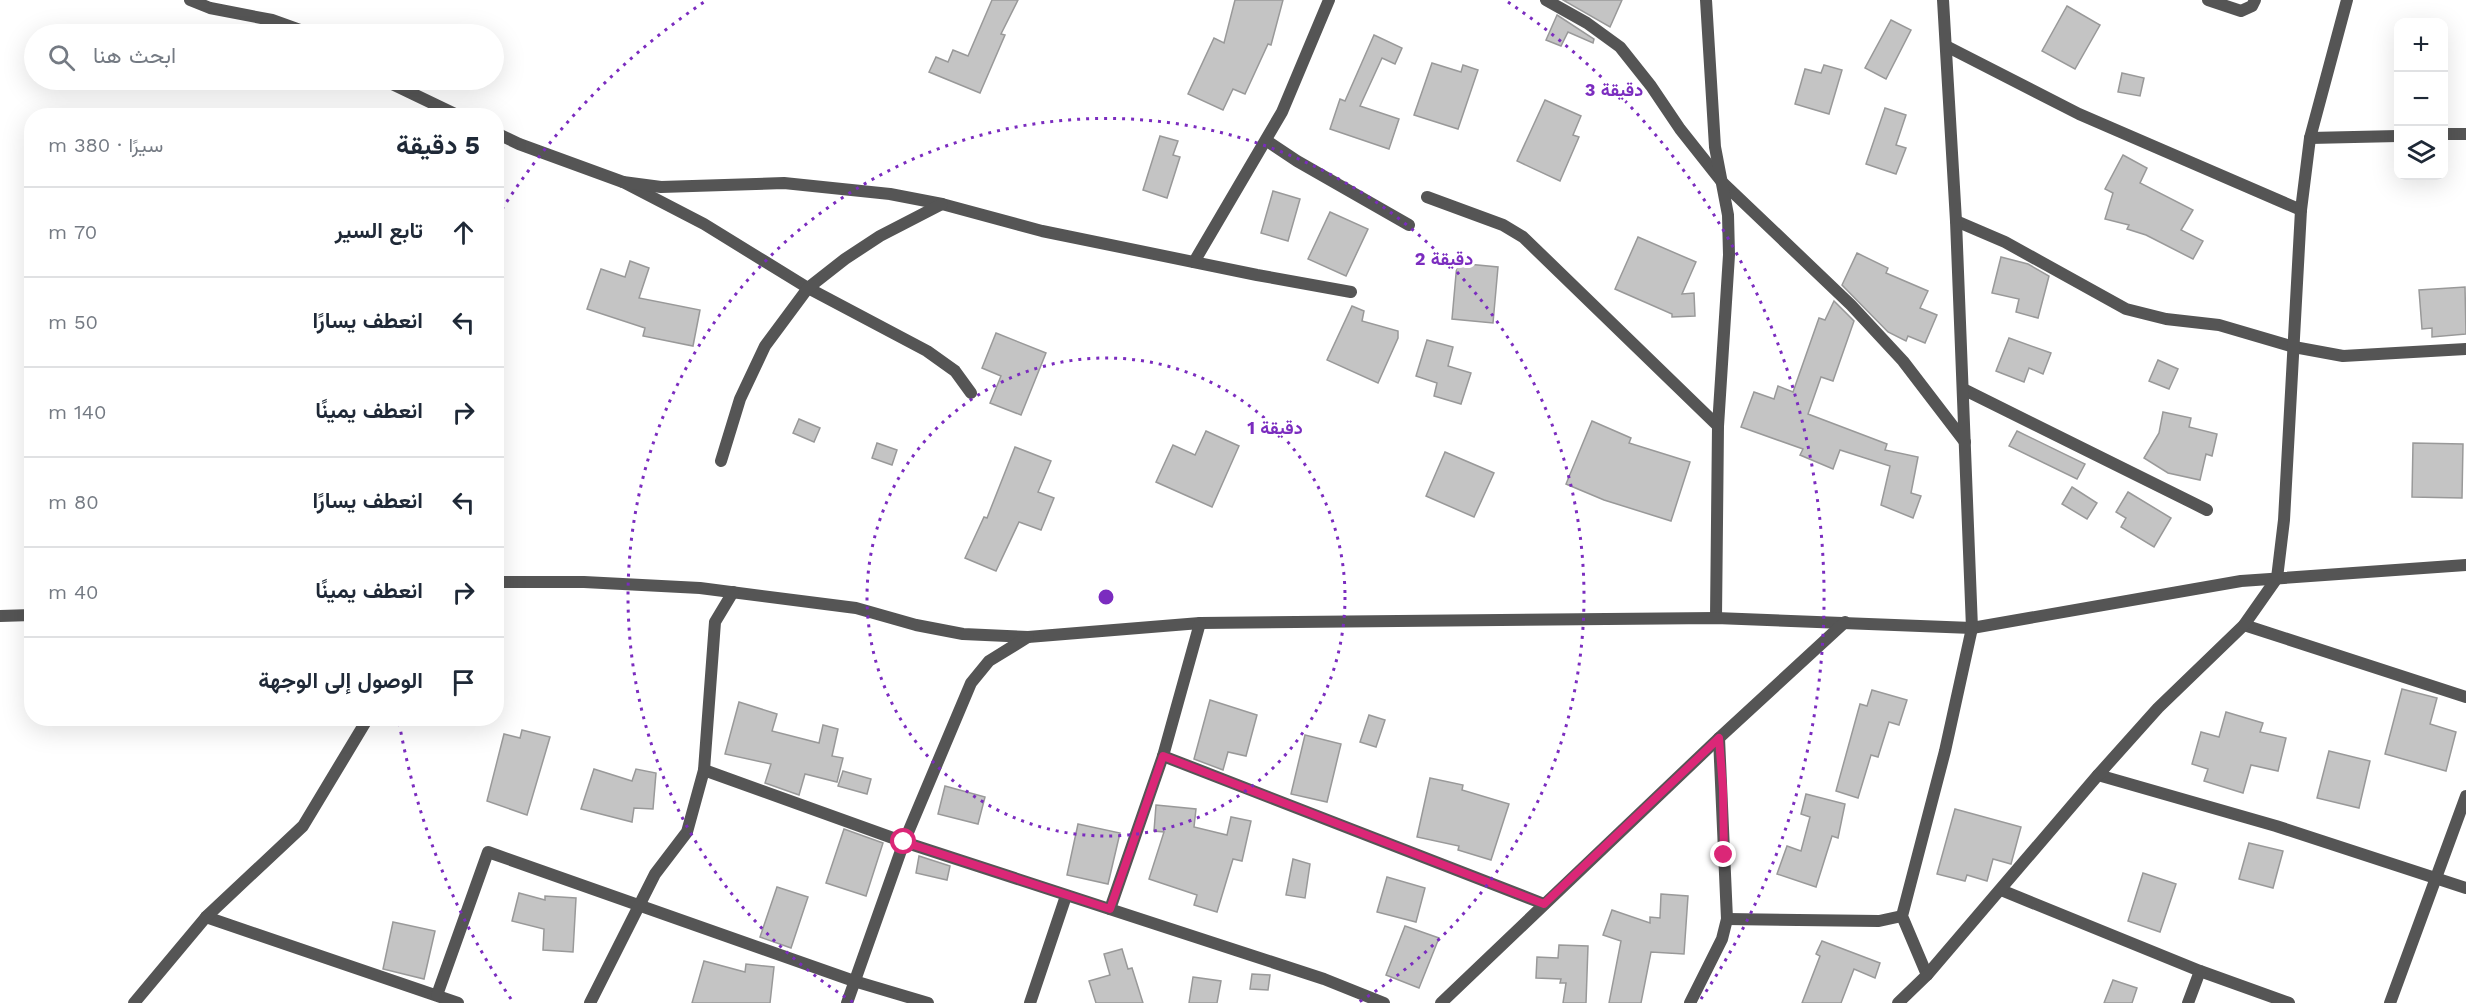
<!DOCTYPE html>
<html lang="ar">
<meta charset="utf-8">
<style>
body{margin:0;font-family:"Work Sans",Vazirmatn,sans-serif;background:#f2f2f3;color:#1f2937;direction:rtl}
.controls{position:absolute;right:18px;top:18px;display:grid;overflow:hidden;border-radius:12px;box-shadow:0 6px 24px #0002}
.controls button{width:54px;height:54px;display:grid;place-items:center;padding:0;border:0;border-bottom:2px solid #e0e1e3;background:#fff;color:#1f2937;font:30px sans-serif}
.stop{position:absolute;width:18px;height:18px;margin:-14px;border:4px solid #db2777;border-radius:50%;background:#fff}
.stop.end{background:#db2777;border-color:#fff;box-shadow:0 2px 6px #0008}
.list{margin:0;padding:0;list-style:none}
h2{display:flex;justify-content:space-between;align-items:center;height:78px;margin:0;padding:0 24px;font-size:26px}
h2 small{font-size:20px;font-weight:400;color:#747a83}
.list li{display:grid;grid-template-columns:39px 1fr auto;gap:18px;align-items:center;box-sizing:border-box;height:90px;padding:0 24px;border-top:2px solid #e0e1e3}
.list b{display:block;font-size:22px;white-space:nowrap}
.list em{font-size:20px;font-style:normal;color:#747a83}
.icon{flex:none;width:33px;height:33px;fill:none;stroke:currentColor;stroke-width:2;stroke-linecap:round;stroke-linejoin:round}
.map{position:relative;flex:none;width:2466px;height:1003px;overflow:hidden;direction:ltr}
.search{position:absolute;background:#fff;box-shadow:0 6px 24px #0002;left:24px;top:24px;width:480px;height:66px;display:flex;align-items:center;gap:15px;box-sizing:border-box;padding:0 21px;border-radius:33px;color:#747a83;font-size:22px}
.panel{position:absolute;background:#fff;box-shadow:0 6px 24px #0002;left:24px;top:108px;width:480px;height:618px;border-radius:24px;direction:rtl}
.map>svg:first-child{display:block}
</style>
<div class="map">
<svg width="2466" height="1003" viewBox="0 0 2466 1003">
<rect width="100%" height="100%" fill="#fff"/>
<!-- building -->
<g fill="#c4c4c4" stroke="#999" stroke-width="1.5">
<path d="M992 0H1018L1001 34 1005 35 980 93 929 72 936 57 948 62 953 50 968 56Z"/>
<path d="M1235 0H1283L1271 45 1268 44 1245 94 1233 89 1223 110 1188 94 1214 38 1224 43Z"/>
<path d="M1563 0H1622L1610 27Z"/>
<path d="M2067 6 2100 25 2075 69 2042 51Z"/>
<path d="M1557 15 1594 39 1593 43 1568 32 1561 46 1546 40Z"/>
<path d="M1891 20 1911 30 1886 79 1865 68Z"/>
<path d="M1374 35 1402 48 1395 64 1382 58 1360 106 1399 119 1389 149 1330 129 1340 99 1345 101Z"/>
<path d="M1432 63 1461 72 1463 65 1478 70 1458 129 1414 115Z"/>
<path d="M1824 65 1842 70 1829 114 1795 104 1805 69 1821 73Z"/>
<path d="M2122 73 2144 78 2140 96 2118 92Z"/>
<path d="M1545 100 1581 116 1573 135 1579 137 1560 181 1517 161Z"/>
<path d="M1885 108 1906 115 1896 145 1906 148 1896 174 1866 164Z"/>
<path d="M1160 136 1178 141 1173 155 1180 157 1167 198 1143 190Z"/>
<path d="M2123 155 2147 168 2140 183 2193 210 2181 230 2203 241 2193 259 2146 235 2127 229 2129 225 2105 219 2113 193 2105 189Z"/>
<path d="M1273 191 1300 199 1288 241 1261 233Z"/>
<path d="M1330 212 1368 229 1346 276 1308 259Z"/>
<path d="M1638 237 1696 262 1682 294 1694 293 1695 316 1672 317V314L1615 289Z"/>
<path d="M1857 253 1888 268 1886 273 1928 291 1920 308 1937 315 1925 343 1908 336 1906 341 1888 332 1842 285Z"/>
<path d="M2001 257 2028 264 2049 276 2038 318 2016 312 2019 299 1992 293Z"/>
<path d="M630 261 649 268 639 298 700 310 693 346 643 336 645 328 587 309 601 269 625 277Z"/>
<path d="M1457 263 1498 267 1493 323 1452 319Z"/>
<path d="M2465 287 2466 334 2432 337V328L2422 329 2419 290Z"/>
<path d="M1834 301 1854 321 1833 381 1821 377 1808 414 1887 444 1885 450 1918 457 1911 493 1921 496 1913 518 1881 505 1890 466 1840 450 1833 469 1800 455 1803 449 1741 427 1754 392 1774 399 1778 386 1793 392 1819 318 1825 320Z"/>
<path d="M1352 306 1364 311 1362 321 1398 331V338L1378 383 1327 360Z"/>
<path d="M996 333 1046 353 1021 415 990 403 1001 376 982 368Z"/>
<path d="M2009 338 2051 353 2043 374 2029 368 2024 382 1996 371Z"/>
<path d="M1427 340 1453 347 1448 366 1471 373 1461 404 1434 396 1437 383 1416 376Z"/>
<path d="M2158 360 2178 369 2169 389 2149 381Z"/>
<path d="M2163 412 2191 418 2189 427 2217 434 2212 456 2206 454 2200 480 2168 473 2144 458 2159 433Z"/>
<path d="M799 419 820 428 814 442 793 433Z"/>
<path d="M1592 421 1631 438 1629 443 1690 462 1671 521 1604 500 1566 484Z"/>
<path d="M1206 431 1239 446 1212 507 1156 482 1173 445 1195 455Z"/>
<path d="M2017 431 2085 464 2077 479 2009 446Z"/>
<path d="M877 443 897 450 892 465 872 458Z"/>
<path d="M2413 443 2463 444 2462 498 2412 497Z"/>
<path d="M1015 447 1051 461 1038 492 1054 498 1041 530 1019 522 996 571 965 558 984 517 987 518Z"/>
<path d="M1445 452 1494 473 1474 517 1426 496Z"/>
<path d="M2072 487 2097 503 2087 519 2062 504Z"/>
<path d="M2128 492 2171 518 2154 547 2121 527 2126 518 2116 512Z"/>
<path d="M2402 689 2437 698 2430 724 2456 732 2446 771 2385 754Z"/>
<path d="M1872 690 1907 700 1899 725 1889 722 1878 757 1871 755 1858 798 1836 791 1860 704 1867 706Z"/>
<path d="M1210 700 1257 715 1246 756 1228 752 1223 770 1194 759Z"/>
<path d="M739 702 777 714 772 731 819 743 823 725 838 729 832 756 843 758 837 782 805 774 799 795 765 783 771 764 725 754Z"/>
<path d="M2226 712 2263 723 2260 732 2286 738 2278 771 2251 765 2243 793 2204 781 2208 769 2192 764 2201 732 2219 737Z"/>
<path d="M1369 715 1385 720 1376 747 1360 742Z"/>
<path d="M522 730 550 737 527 815 487 801 504 734 520 738Z"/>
<path d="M1305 735 1341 744 1327 802 1291 794Z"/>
<path d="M2329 751 2370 761 2359 808 2317 798Z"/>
<path d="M594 769 632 781 636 769 656 773 653 809 634 808 632 822 581 809Z"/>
<path d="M843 771 871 779 867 794 838 786Z"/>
<path d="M1430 778 1463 785 1462 790 1509 804 1491 860 1458 850 1459 846 1417 837Z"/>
<path d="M945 786 985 797 978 824 938 814Z"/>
<path d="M1806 794 1845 804 1838 838 1832 836 1816 887 1777 874 1787 846 1801 851 1810 817 1801 814Z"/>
<path d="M1156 805 1196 809 1194 827 1227 835 1231 817 1251 821 1242 861 1233 859 1217 912 1194 905 1197 895 1149 879 1164 832 1154 831Z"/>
<path d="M1955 809 2021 827 2011 864 1993 859 1987 881 1967 875 1965 881 1937 874Z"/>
<path d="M1078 824 1120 833 1108 884 1067 875Z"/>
<path d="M844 829 883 843 866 896 826 883Z"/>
<path d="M2249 843 2283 851 2273 888 2239 879Z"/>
<path d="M919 856 950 866 947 880 916 873Z"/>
<path d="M1293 859 1310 864 1305 898 1286 895Z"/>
<path d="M2143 873 2176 884 2160 932 2128 921Z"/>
<path d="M1387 877 1425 888 1416 922 1377 912Z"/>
<path d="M777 887 808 897 791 948 760 937Z"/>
<path d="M519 893 545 900V896L576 898 573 952 543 950 544 929 512 921Z"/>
<path d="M1661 894 1688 896 1684 954 1651 952 1641 1003H1609L1621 941 1603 935 1612 910 1650 923V917L1660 918Z"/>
<path d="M393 922 435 931 424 979 383 969Z"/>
<path d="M1405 926 1439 938 1419 988 1386 975Z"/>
<path d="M1822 941 1880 963 1875 978 1854 969 1841 1003H1802L1820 956 1816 954Z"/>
<path d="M1559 945 1588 946 1586 1003H1563L1566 983H1560L1561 979 1536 978 1537 957 1558 958Z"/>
<path d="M1122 949 1128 969 1132 968 1143 1003H1096L1089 981 1110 975 1104 954Z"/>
<path d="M704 961 745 972 746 964 774 967 770 1003H692Z"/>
<path d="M1252 974 1270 975 1268 990 1250 989Z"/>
<path d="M1193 977 1221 981 1217 1003H1189Z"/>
<path d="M2113 980 2137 988 2132 1003H2104Z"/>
</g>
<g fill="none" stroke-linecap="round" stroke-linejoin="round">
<!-- minor -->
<g stroke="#555" stroke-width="12">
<path d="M190 0 210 8 272 20 311 34"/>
<path d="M1546 0 1587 23 1620 47 1651 86 1680 129 1722 182 1851 305 1903 361 1965 442"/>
<path d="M1706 0 1715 147 1728 215 1729 255 1718 426 1716 618"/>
<path d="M2208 0 2241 11 2252 6 2255 0"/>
<path d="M1946 46 2079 114 2301 210"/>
<path d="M384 80 459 116"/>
<path d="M496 133 519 144 623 182 704 224 808 288 927 351 955 371 971 393"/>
<path d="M2444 134H2466"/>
<path d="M2310 138 2398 136"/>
<path d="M1267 141 1297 161 1409 225"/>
<path d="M623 182 661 187 784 183 890 194 942 204 1042 231 1257 275 1351 292"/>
<path d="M1427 197 1503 225 1523 237 1718 426"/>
<path d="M1956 221 2005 242 2126 309 2166 319 2219 325 2294 347 2343 356 2466 349"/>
<path d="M1194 262 1282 112 1329 0"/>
<path d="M1963 389 2207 510"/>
<path d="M721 461 740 399 765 346 808 288 845 259 880 236 942 204"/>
<path d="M496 582H584L700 588 856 608 916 625 963 634 1028 637 1200 623 1716 618 1972 628 2241 581 2466 565"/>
<path d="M0 616 32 615"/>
<path d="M2244 625 2466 697"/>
<path d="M1163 756 1544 904"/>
<path d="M704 770 904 842 1324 979 1384 1003"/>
<path d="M2098 775 2276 826 2466 888"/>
<path d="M2001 890 2200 971 2289 1003"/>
<path d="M1110 909 1163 756 1200 623"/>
<path d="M206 917 458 1003"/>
<path d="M1727 919 1879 921 1902 916"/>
<path d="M1927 975 1902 916 1945 751 1972 628 1956 221 1943 0"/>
<path d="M437 995 488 852 854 981 928 1003"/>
<path d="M134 1003 206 917 303 826 368 718"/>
<path d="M590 1003 655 874 687 832 704 770 715 622 733 592"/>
<path d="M847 1003 904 842 971 683 989 661 1028 637"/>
<path d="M1030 1003 1066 896"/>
<path d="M1441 1003 1719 738 1845 622"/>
<path d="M1690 1003 1722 939 1727 919 1719 738"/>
<path d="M1898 1003 1927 975 2098 775 2158 708 2244 625 2277 578 2284 520 2301 210 2310 138 2347 0"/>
<path d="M2188 1003 2200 971"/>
<path d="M2390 1003 2466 796"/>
</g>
</g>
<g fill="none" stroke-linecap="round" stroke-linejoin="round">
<!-- route -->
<path stroke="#db2777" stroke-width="8" d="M904 842 1110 909 1163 756 1544 904 1719 738 1723 789 1724 855"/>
</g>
<!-- distance rings -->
<g fill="none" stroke="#7b2cbf" stroke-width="3" stroke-dasharray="3 6">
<circle cx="1106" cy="597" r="239"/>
<path d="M853 1002A478 478 0 1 1 1359 1002"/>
<path d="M511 999A718 718 0 0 1 399 722M497 217A718 718 0 0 1 704 2M1508 2A718 718 0 0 1 1701 999"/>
</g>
<circle cx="1106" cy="597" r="9" fill="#7b2cbf" stroke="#fff" stroke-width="3"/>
<g font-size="18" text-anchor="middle" font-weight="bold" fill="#7b2cbf" stroke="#fff" stroke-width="6" stroke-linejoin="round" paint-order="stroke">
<text x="1614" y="96">3 دقيقة</text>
<text x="1444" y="265">2 دقيقة</text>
<text x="1275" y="434">1 دقيقة</text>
</g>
</svg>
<div class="controls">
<button>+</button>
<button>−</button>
<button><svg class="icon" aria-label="layers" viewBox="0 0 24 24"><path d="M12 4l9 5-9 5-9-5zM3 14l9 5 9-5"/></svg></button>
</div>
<div class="stop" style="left:904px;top:842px"></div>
<div class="stop end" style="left:1724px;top:855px"></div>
<div class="search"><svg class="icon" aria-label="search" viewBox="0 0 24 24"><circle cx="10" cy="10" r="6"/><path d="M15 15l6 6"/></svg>ابحث هنا</div>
<section class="panel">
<h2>5 دقيقة<small>سيرًا · 380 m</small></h2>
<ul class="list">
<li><svg class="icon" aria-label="ahead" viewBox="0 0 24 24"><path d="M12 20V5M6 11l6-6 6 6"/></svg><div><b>تابع السير</b></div><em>70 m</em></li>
<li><svg class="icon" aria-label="left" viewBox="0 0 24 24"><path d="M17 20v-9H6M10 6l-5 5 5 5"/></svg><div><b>انعطف يسارًا</b></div><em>50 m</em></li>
<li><svg class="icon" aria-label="right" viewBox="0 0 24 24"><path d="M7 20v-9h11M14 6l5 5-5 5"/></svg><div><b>انعطف يمينًا</b></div><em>140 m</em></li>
<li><svg class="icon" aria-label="left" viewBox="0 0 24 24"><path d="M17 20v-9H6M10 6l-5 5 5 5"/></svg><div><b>انعطف يسارًا</b></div><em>80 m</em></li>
<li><svg class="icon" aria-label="right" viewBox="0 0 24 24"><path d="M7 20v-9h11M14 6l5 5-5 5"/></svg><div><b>انعطف يمينًا</b></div><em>40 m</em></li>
<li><svg class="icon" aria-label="arrive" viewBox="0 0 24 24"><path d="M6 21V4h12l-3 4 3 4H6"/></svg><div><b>الوصول إلى الوجهة</b></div></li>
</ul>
</section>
</div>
